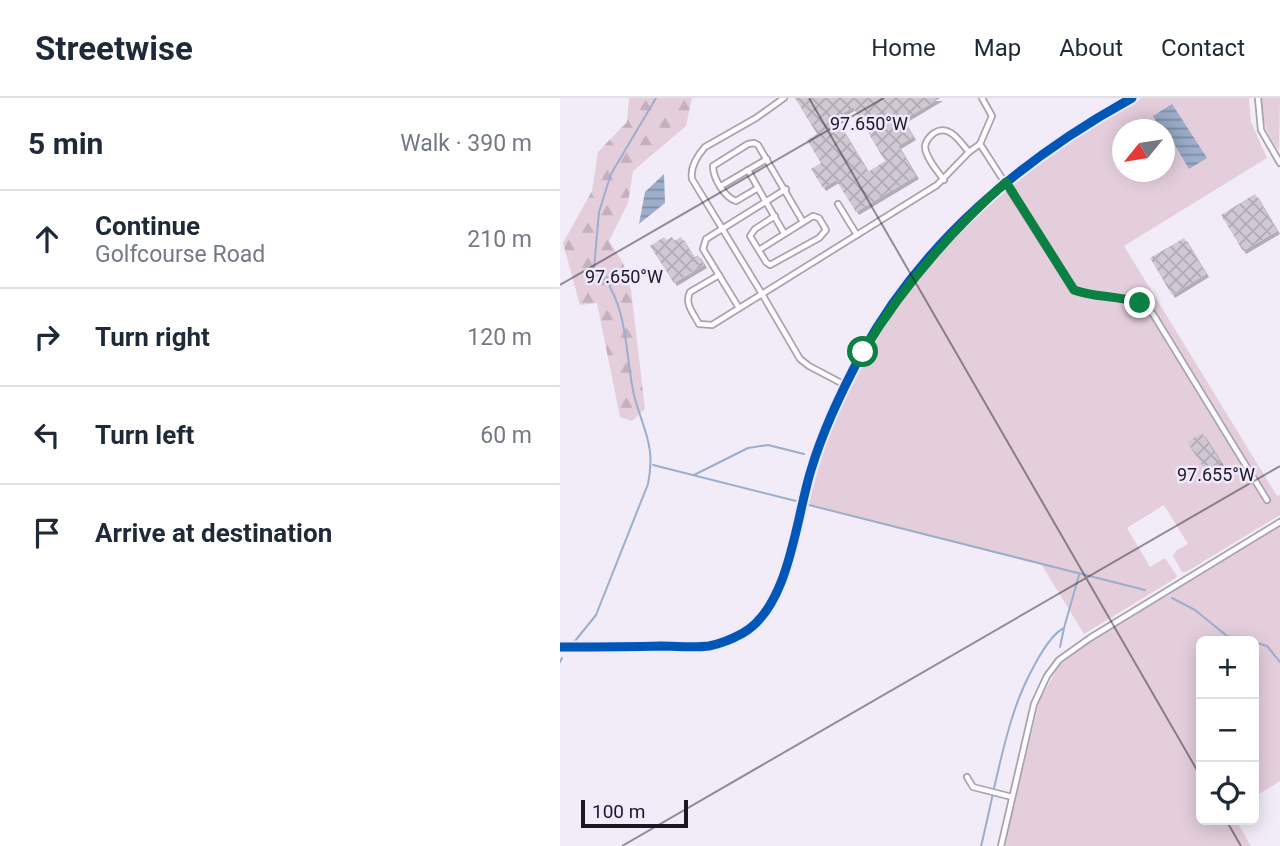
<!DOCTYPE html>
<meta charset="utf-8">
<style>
body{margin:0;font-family:Roboto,sans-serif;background:#f6f6f7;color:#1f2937}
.controls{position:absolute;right:21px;bottom:21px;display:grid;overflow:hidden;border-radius:10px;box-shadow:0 4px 18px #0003}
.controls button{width:63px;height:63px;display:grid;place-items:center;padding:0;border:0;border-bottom:2px solid #e0e1e3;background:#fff;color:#1f2937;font:35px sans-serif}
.compass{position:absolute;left:552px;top:21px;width:63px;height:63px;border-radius:50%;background:#fff;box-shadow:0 4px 18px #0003;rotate:240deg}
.scale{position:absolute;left:21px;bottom:18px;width:107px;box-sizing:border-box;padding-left:7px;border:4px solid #1c1823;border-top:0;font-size:19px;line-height:24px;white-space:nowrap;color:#1c1823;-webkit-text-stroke:5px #f0e8fc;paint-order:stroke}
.stop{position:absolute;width:21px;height:21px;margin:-16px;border:5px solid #0b8043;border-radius:50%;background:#fff}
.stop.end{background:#0b8043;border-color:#fff;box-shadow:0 2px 7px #0008}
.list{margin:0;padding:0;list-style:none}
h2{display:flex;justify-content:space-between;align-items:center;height:91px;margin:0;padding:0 28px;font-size:30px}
h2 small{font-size:23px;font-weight:400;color:#747a83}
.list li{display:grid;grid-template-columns:46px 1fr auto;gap:21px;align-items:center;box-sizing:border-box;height:98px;padding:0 28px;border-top:2px solid #e0e1e3}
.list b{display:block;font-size:26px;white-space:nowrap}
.list p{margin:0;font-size:23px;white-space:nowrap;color:#747a83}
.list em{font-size:23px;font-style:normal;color:#747a83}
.icon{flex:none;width:38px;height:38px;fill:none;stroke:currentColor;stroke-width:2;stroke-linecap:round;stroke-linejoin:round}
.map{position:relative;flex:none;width:720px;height:748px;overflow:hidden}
header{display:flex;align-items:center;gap:42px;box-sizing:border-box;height:98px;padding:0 35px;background:#fff;border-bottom:2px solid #e0e1e3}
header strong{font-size:33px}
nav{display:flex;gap:38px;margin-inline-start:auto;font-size:24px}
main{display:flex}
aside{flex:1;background:#fff}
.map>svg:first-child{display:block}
</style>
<header>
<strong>Streetwise</strong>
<nav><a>Home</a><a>Map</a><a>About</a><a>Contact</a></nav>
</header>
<main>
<aside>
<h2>5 min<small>Walk · 390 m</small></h2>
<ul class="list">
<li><svg class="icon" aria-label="ahead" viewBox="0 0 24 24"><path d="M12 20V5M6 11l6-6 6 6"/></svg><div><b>Continue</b><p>Golfcourse Road</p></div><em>210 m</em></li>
<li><svg class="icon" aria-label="right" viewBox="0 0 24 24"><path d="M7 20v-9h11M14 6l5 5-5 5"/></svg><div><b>Turn right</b></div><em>120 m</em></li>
<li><svg class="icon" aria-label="left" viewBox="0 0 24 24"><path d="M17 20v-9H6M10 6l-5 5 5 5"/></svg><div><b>Turn left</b></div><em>60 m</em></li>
<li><svg class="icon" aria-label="arrive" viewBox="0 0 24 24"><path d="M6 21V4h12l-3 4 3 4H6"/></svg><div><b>Arrive at destination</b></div></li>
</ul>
</aside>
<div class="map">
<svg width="720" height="748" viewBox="0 0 720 748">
<defs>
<pattern id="forest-firs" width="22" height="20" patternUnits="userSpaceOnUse" patternTransform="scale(1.75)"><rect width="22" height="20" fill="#e4cedc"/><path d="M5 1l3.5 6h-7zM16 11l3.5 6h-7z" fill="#c3b0bc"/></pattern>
<pattern id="water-rules" width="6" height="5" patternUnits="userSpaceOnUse" patternTransform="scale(1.75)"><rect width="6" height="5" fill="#9caecc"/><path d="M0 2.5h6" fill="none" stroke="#7e8da5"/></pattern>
<pattern id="building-cross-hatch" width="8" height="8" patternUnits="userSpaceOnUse" patternTransform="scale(1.75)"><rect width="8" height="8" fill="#d0c8d3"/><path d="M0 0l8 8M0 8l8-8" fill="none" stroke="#b2abb5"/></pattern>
<filter id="shadow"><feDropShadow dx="3" dy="3" stdDeviation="0" flood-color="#0004"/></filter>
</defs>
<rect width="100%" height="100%" fill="#f1ecf7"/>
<!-- grass -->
<g fill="#e4cedc" fill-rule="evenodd">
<path d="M582 0H689L691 24 707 60 564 148 717 398 720 397V417L626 474H622L613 458 617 452 628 446 604 407 567 430 590 469 605 460 617 478 616 480 524 536 481 466 249 407C279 269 367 150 478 65 510 41 547 21 582 0ZM562 32H604V74H562Z"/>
<path d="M702 0H720L719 53C707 35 700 22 702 0Z"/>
<path d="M720 428V683L694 699V543H641V722H676L691 748H444L480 601 499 568 516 553Z"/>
</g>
<!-- forest -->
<path fill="url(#forest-firs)" d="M69 0H132L126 28 73 73 68 105 49 143 63 165 71 192 85 311 72 323 60 319 37 205 20 207 3 145 32 93 38 54 67 24Z"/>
<!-- water -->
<g fill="url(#water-rules)">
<path d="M612 6 647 60 629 71 606 32 599 28 593 18Z"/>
<path d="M104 76 105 105 79 126 85 94Z"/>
</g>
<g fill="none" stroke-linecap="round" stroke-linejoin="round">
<!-- stream -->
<g stroke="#9caecc" stroke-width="2">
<path d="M93 367 236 403"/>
<path d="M134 377 188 350 208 347 244 356"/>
<path d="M249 407 585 492"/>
<path d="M612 500 635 512 667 538 690 543"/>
<path d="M15 543 36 517 88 386C96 347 83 332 74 297 66 262 68 223 51 191 48 183 40 177 34 170L39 114 51 76 96 0"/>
<path d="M694 544 707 548 720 564"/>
<path d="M500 549 504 530"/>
<path d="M0 564 2 560"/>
<path d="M421 748C432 704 440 654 455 611 462 590 485 539 504 530L519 477"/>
</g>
</g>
<!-- building -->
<g fill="url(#building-cross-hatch)" fill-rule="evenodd" filter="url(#shadow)">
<path d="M235 0H380L343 22 353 39 338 48 356 78 296 114 276 82 263 90 251 71 261 65 247 42 257 36ZM293 9 325 63 308 74 275 20Z"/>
<path d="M695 96 717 133 683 153 661 117Z"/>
<path d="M104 139 106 142 112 139 114 143 121 139 134 160 138 157 144 167 114 185 90 148Z"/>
<path d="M624 140 646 176 612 197 590 160Z"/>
<path d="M642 335 661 365 647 374 627 344Z"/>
</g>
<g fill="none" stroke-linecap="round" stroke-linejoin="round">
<defs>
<g id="service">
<path d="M698 0 701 32 720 65"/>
<path d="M420 46 432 18 422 0"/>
<path d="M188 72 198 90"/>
<path d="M384 82C378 74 365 59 365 48 366 43 370 38 374 35 389 25 400 44 409 54"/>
<path d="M161 88 207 61"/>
<path d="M278 106 297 137"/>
<path d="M224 135 198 90 176 103C164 99 153 80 153 68L188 46 194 45 198 47 243 124"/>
<path d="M199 152 253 118 259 120 266 132 259 140 210 167 206 164 190 138 195 131 215 118"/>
<path d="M159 177 130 194C124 206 134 216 139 226L152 227 202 196 132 81C130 69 137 58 145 49L196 20 224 0"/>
<path d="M179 210 143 151 146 141 226 91"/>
<path d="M285 287 249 268 240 261 202 196 377 87 409 54 420 46 514 192C541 202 572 194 593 216L707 402"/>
<path d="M407 679 413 689 452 699"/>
<path d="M441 748 474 606 487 578 499 562 530 540 720 424"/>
</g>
<path id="minor" d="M0 549C34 549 67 549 101 548 116 548 134 550 149 548 159 546 174 540 183 535 230 508 236 419 251 372 263 332 282 292 302 255 362 144 463 60 572 0"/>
</defs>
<!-- service casing -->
<use href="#service" stroke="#a8a3ae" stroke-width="8"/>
<!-- minor casing -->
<use href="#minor" stroke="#a8a3ae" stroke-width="11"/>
<!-- service -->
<use href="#service" stroke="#fdfcfe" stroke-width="4.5"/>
<!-- minor -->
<use href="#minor" stroke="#fdfcfe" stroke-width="8"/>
<defs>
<path id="cycleway" d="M0 549C34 549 67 549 101 548 116 548 134 550 149 548 159 546 174 540 183 535 230 508 236 419 251 372 263 332 282 292 302 255 362 144 463 60 572 0"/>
</defs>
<!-- cycleway casing -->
<use href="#cycleway" stroke="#f0e8fc" stroke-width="13"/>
<!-- cycleway -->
<use href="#cycleway" stroke="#0057b8" stroke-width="9"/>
</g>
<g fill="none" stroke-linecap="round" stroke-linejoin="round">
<!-- route -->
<path stroke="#0b8043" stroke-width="9" d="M303 254C342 189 390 134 446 84L514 192C535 200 558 197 580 205"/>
</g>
<!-- ticks -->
<path fill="none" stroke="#1c1823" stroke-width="2" stroke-opacity="0.45" d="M249 0 641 679M0 187 324 0M666 722 681 748M62 748 720 368"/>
<g font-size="18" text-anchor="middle" fill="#1c1823" stroke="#f0e8fc" stroke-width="5" stroke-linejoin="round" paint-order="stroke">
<text x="309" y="32">97.650°W</text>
<text x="64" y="185">97.650°W</text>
<text x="656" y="383">97.655°W</text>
</g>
</svg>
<div class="controls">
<button>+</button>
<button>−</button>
<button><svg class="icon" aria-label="locate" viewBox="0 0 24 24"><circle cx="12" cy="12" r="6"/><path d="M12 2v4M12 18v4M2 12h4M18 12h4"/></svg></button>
</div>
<svg class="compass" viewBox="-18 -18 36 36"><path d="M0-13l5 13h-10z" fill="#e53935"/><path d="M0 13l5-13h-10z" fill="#747a83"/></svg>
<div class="scale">100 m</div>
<div class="stop" style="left:303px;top:254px"></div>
<div class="stop end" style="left:580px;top:205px"></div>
</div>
</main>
